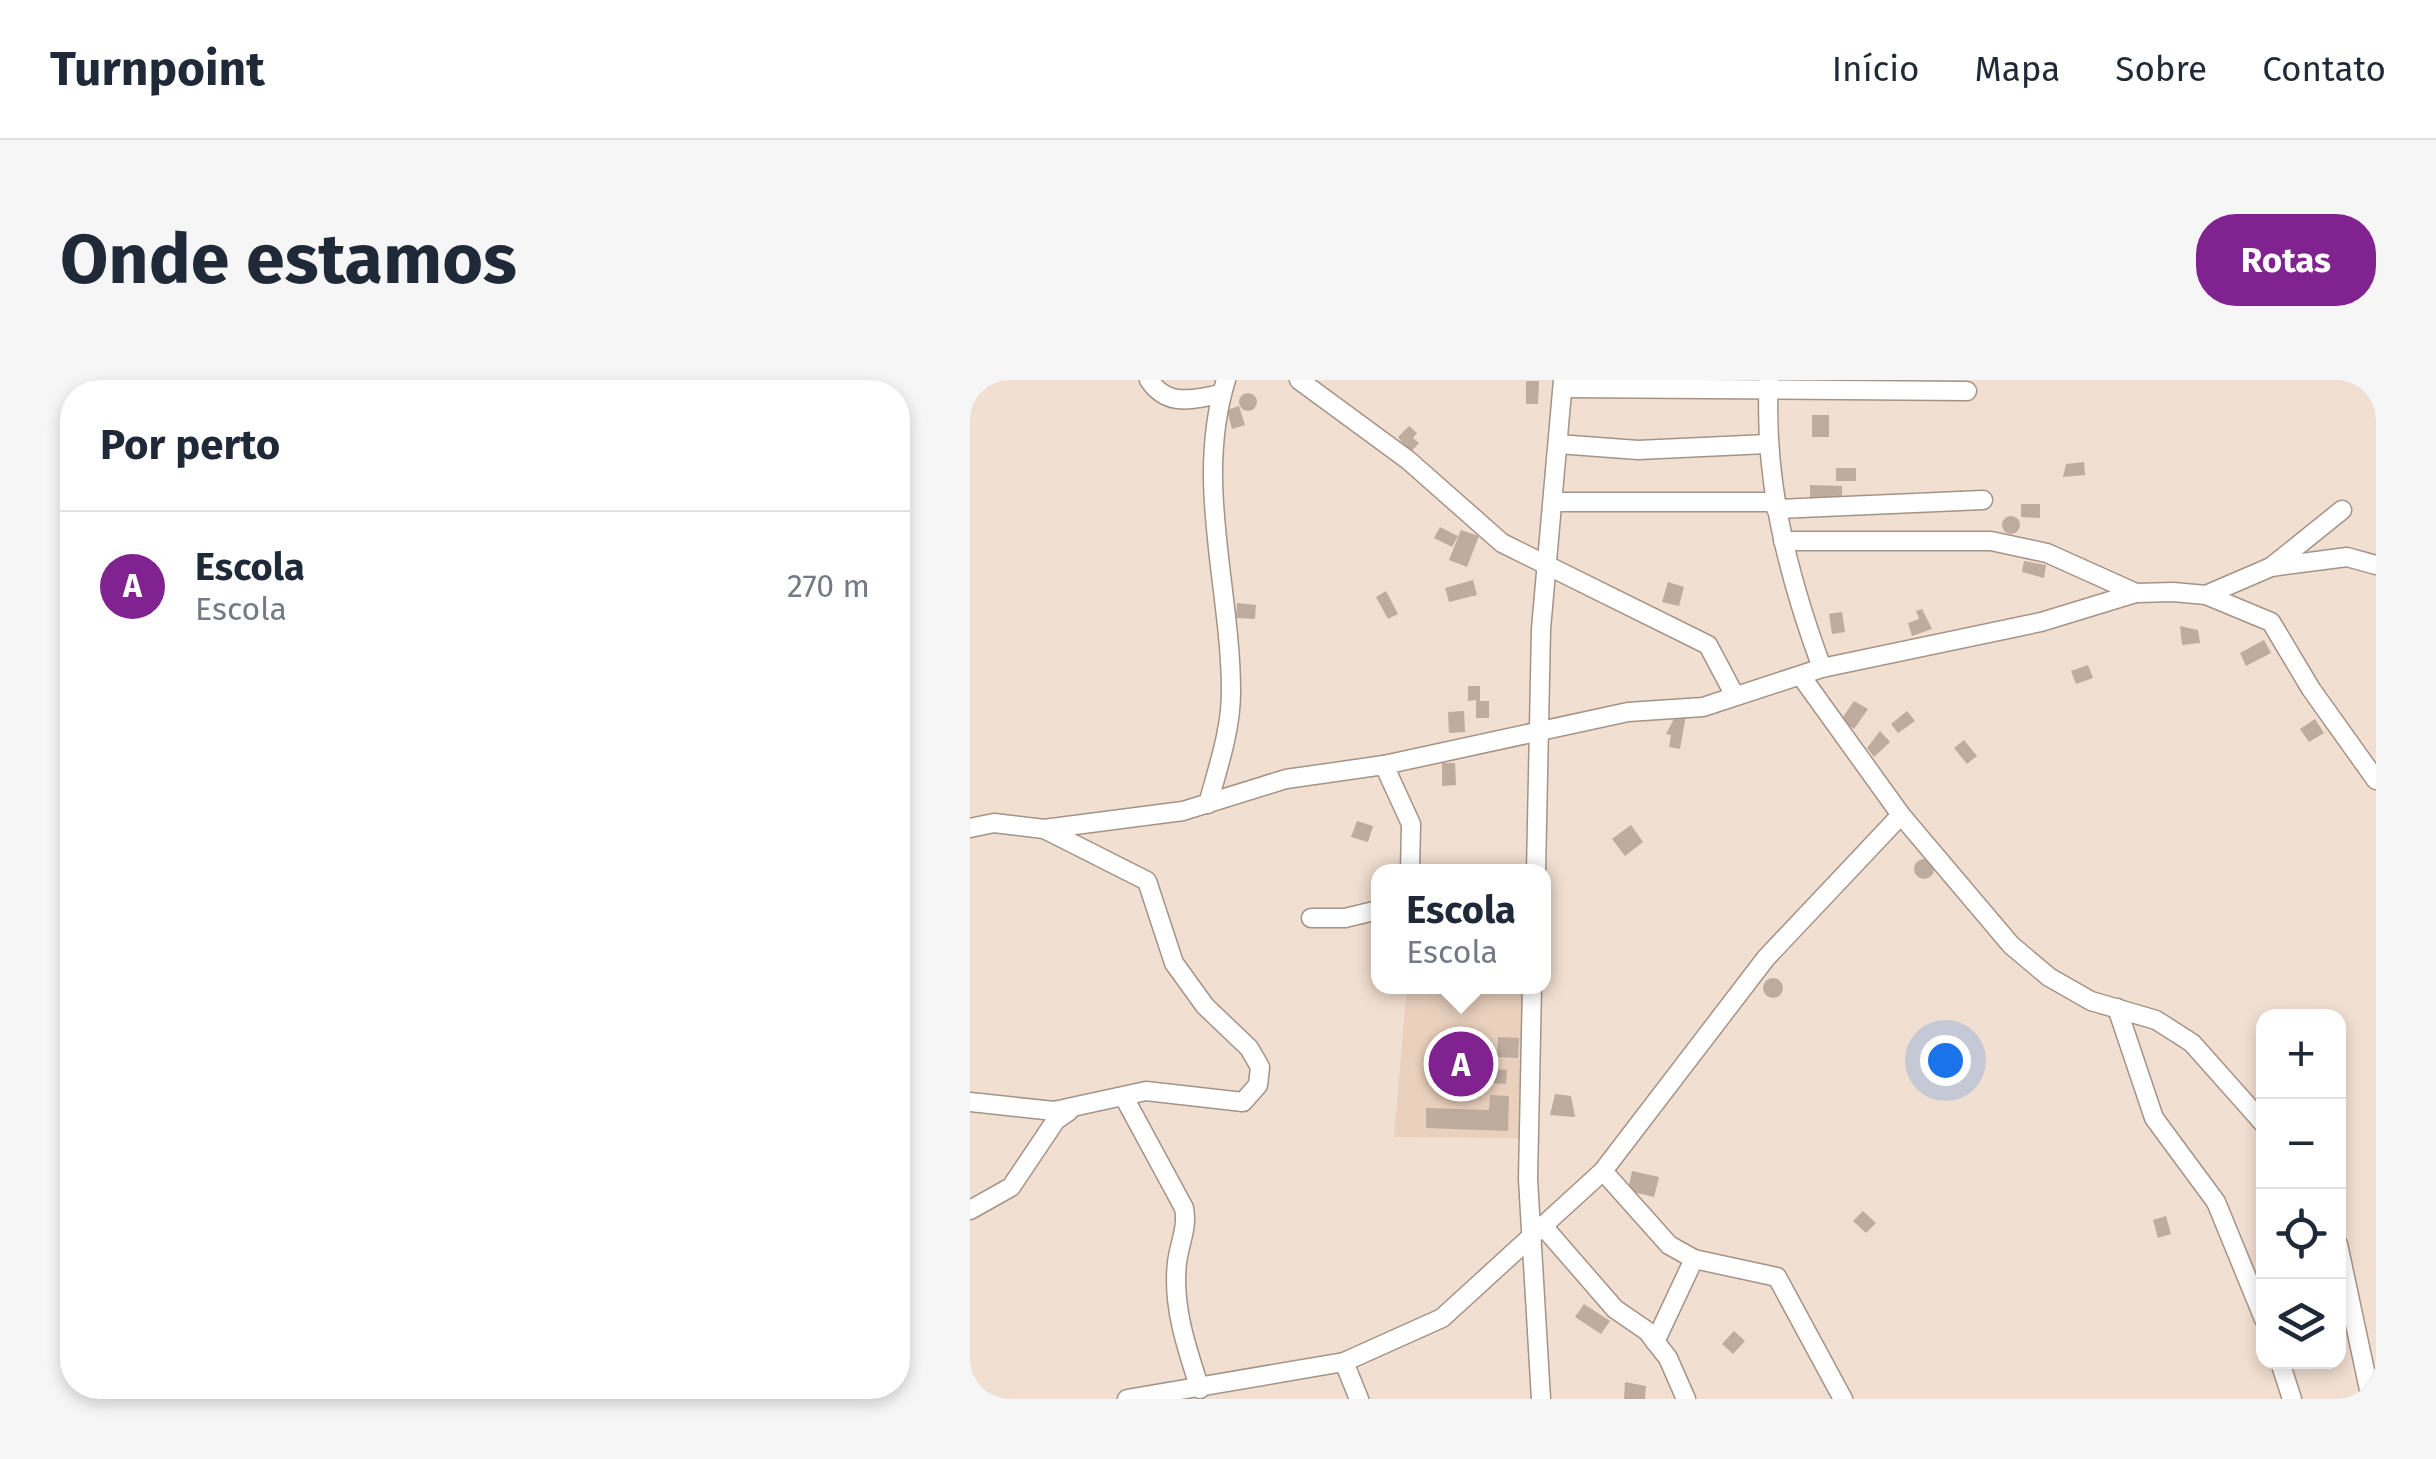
<!DOCTYPE html>
<html lang="pt">
<meta charset="utf-8">
<style>
body{margin:0;font-family:"Fira Sans",sans-serif;background:#f6f6f7;color:#1f2937}
.controls{position:absolute;right:30px;bottom:30px;display:grid;overflow:hidden;border-radius:20px;box-shadow:0 5px 15px #0003}
.controls button{width:90px;height:90px;display:grid;place-items:center;padding:0;border:0;border-bottom:2px solid #e0e1e3;background:#fff;color:#1f2937;font:50px sans-serif}
.you{position:absolute;left:975px;top:680px;width:35px;height:35px;margin:-25px;border:8px solid #fff;border-radius:50%;background:#1a73e8;box-shadow:0 0 0 15px #1a73e833}
.badge{display:grid;place-items:center;width:65px;height:65px;border-radius:50%;background:#802390;color:#fff;font-size:32px;font-weight:700}
.pin{position:absolute;translate:-50% -50%;border:5px solid #fff;box-shadow:0 2px 10px #0006}
.popup{position:absolute;left:401px;top:484px;width:180px;height:130px;box-sizing:border-box;display:grid;place-content:center;border-radius:20px;background:#fff;filter:drop-shadow(0 2px 8px #0005);font-size:32px;white-space:nowrap;color:#747a83}
.popup b{font-size:38px;color:#1f2937}
.popup::after{content:'';position:absolute;left:50%;top:100%;margin-left:-20px;border:20px solid transparent;border-top-color:#fff}
.list{margin:0;padding:0;list-style:none}
h2{display:flex;justify-content:space-between;align-items:center;height:130px;margin:0;padding:0 40px;font-size:42px}
h2 small{font-size:32px;font-weight:400;color:#747a83}
.list li{display:grid;grid-template-columns:65px 1fr auto;gap:30px;align-items:center;box-sizing:border-box;height:150px;padding:0 40px;border-top:2px solid #e0e1e3}
.list b{display:block;font-size:38px;white-space:nowrap}
.list p{margin:0;font-size:32px;white-space:nowrap;color:#747a83}
.list em{font-size:32px;font-style:normal;color:#747a83}
.icon{flex:none;width:55px;height:55px;fill:none;stroke:currentColor;stroke-width:2;stroke-linecap:round;stroke-linejoin:round}
.map{position:relative;flex:none;width:1406px;height:1019px;overflow:hidden;border-radius:40px}
header{display:flex;align-items:center;gap:60px;box-sizing:border-box;height:140px;padding:0 50px;background:#fff;border-bottom:2px solid #e0e1e3}
header strong{font-size:48px}
nav{display:flex;gap:55px;margin-inline-start:auto;font-size:35px}
.intro{display:flex;align-items:center;justify-content:space-between;box-sizing:border-box;height:240px;padding:0 60px}
h1{margin:0;font-size:70px}
.button{padding:25px 45px;border-radius:40px;background:#802390;color:#fff;font-size:35px;font-weight:700}
main{display:flex;gap:60px;padding:0 60px}
aside{flex:1;background:#fff;border-radius:40px;box-shadow:0 5px 15px #0003}
.map>svg:first-child{display:block}
</style>
<header>
<strong>Turnpoint</strong>
<nav><a>Início</a><a>Mapa</a><a>Sobre</a><a>Contato</a></nav>
</header>
<div class="intro"><h1>Onde estamos</h1><a class="button">Rotas</a></div>
<main>
<aside>
<h2>Por perto<small></small></h2>
<ul class="list">
<li><span class="badge">A</span><div><b>Escola</b><p>Escola</p></div><em>270 m</em></li>
</ul>
</aside>
<div class="map">
<svg width="1406" height="1019" viewBox="0 0 1406 1019">
<rect width="100%" height="100%" fill="#f1dfd1"/>
<!-- built -->
<path fill="#ead1be" d="M437 607 553 610 551 758 424 757Z"/>
<!-- building -->
<g fill="#beac9f">
<path d="M556 1H569L568 24H556Z"/>
<circle cx="278" cy="22" r="9"/>
<path d="M269 26 275 45 262 49 257 30Z"/>
<rect x="842" y="35" width="17" height="22"/>
<path d="M439 46 447 53 443 58 449 63 440 73 428 57Z"/>
<path d="M1114 82 1115 95 1093 97 1096 84Z"/>
<rect x="866" y="88" width="20" height="13"/>
<path d="M840 105 872 106V123L840 122Z"/>
<path d="M1051 124H1070V138L1051 137Z"/>
<circle cx="1041" cy="145" r="9"/>
<path d="M470 147 488 156 482 167 464 158Z"/>
<path d="M491 150 509 156 497 187 479 180Z"/>
<path d="M1054 181 1076 185 1074 198 1052 192Z"/>
<path d="M503 200 507 215 479 222 475 208Z"/>
<path d="M698 202 714 207 709 226 692 222Z"/>
<path d="M416 211 428 234 418 239 406 217Z"/>
<path d="M267 223 286 225 285 239 266 238Z"/>
<path d="M952 229 962 249 942 256 938 243 949 239 946 231Z"/>
<path d="M872 232 875 252 862 254 859 234Z"/>
<path d="M1210 246 1228 250 1230 263 1212 265Z"/>
<path d="M1294 260 1301 273 1276 286 1270 273Z"/>
<path d="M1118 285 1123 298 1106 304 1101 291Z"/>
<path d="M498 306H510V321H519V338H506V320L498 321Z"/>
<path d="M884 321 898 329 884 349 871 340Z"/>
<path d="M494 331 495 352 479 353 478 332Z"/>
<path d="M937 331 945 341 928 353 921 344Z"/>
<path d="M707 333 716 335 710 369 699 367 701 355 696 354Z"/>
<path d="M1345 339 1354 353 1339 362 1330 349Z"/>
<path d="M910 351 920 362 904 377 897 368Z"/>
<path d="M994 360 1007 376 997 384 984 368Z"/>
<path d="M472 383H485L486 405 472 406Z"/>
<path d="M387 441 403 446 398 462 381 457Z"/>
<path d="M661 445 673 462 655 476 642 459Z"/>
<circle cx="954" cy="489" r="10"/>
<circle cx="803" cy="608" r="10"/>
<path d="M528 657 549 658 548 678 527 677Z"/>
<path d="M518 689 537 690 536 704 518 703Z"/>
<path d="M585 714 601 716 605 737 580 735Z"/>
<path d="M520 715 539 716 538 751 456 748V728L519 730Z"/>
<path d="M662 791 689 797 684 817 658 811Z"/>
<path d="M893 831 906 843 896 853 883 841Z"/>
<path d="M1196 836 1201 854 1188 858 1183 840Z"/>
<path d="M614 924 640 941 631 954 605 937Z"/>
<path d="M764 951 775 961 763 974 752 964Z"/>
<path d="M655 1002 676 1006 675 1019H654Z"/>
</g>
<g fill="none" stroke-linecap="round" stroke-linejoin="round">
<defs>
<g id="minor">
<path d="M179 0C198 28 222 19 252 14"/>
<path d="M329 0 438 80 532 163 738 265 764 314"/>
<path d="M799 0C793 99 818 196 852 288"/>
<path d="M594 8 997 11"/>
<path d="M588 64 668 70 797 64"/>
<path d="M583 122H805"/>
<path d="M806 129 1013 120"/>
<path d="M813 161H1021L1077 173 1166 213"/>
<path d="M1301 187 1377 177 1406 185"/>
<path d="M1236 215 1301 187 1372 130"/>
<path d="M831 296 931 435 1041 565 1079 597 1121 621 1186 640 1222 663 1294 744"/>
<path d="M414 385 441 444 440 492"/>
<path d="M238 424C248 387 261 350 261 312 261 208 224 102 256 0"/>
<path d="M0 448 24 443 74 449 213 431 316 399 414 385 658 332 733 327 852 288 1071 242 1166 213 1203 212 1236 215 1301 242 1341 309 1406 400"/>
<path d="M566 492 571 249 593 0"/>
<path d="M341 538H375L408 530"/>
<path d="M562 606 558 799 571 1019"/>
<path d="M1147 628 1184 738 1246 822 1294 939"/>
<path d="M155 719 214 828C218 848 209 864 207 883 202 926 217 969 230 1009"/>
<path d="M0 722 84 731 176 711 273 722 288 705 290 687 279 668 235 626 204 583 177 501 76 450"/>
<path d="M633 791 699 865 724 879 807 897 873 1019"/>
<path d="M0 830 41 807 86 740 99 731"/>
<path d="M572 845 645 929 677 951 698 978 716 1019"/>
<path d="M1368 864 1401 1019"/>
<path d="M685 962 724 879"/>
<path d="M374 982 389 1019"/>
<path d="M1310 982 1322 1019"/>
<path d="M157 1019 374 982 472 938 633 791 796 578 931 435"/>
</g>
</defs>
<!-- minor casing -->
<use href="#minor" stroke="#a49386" stroke-width="21"/>
<!-- minor -->
<use href="#minor" stroke="#fff" stroke-width="18"/>
</g>
</svg>
<div class="controls">
<button>+</button>
<button>−</button>
<button><svg class="icon" aria-label="locate" viewBox="0 0 24 24"><circle cx="12" cy="12" r="6"/><path d="M12 2v4M12 18v4M2 12h4M18 12h4"/></svg></button>
<button><svg class="icon" aria-label="layers" viewBox="0 0 24 24"><path d="M12 4l9 5-9 5-9-5zM3 14l9 5 9-5"/></svg></button>
</div>
<div class="you"></div>
<div class="pin badge" style="left:491px;top:684px">A</div>
<div class="popup"><b>Escola</b>Escola</div>
</div>
</main>
